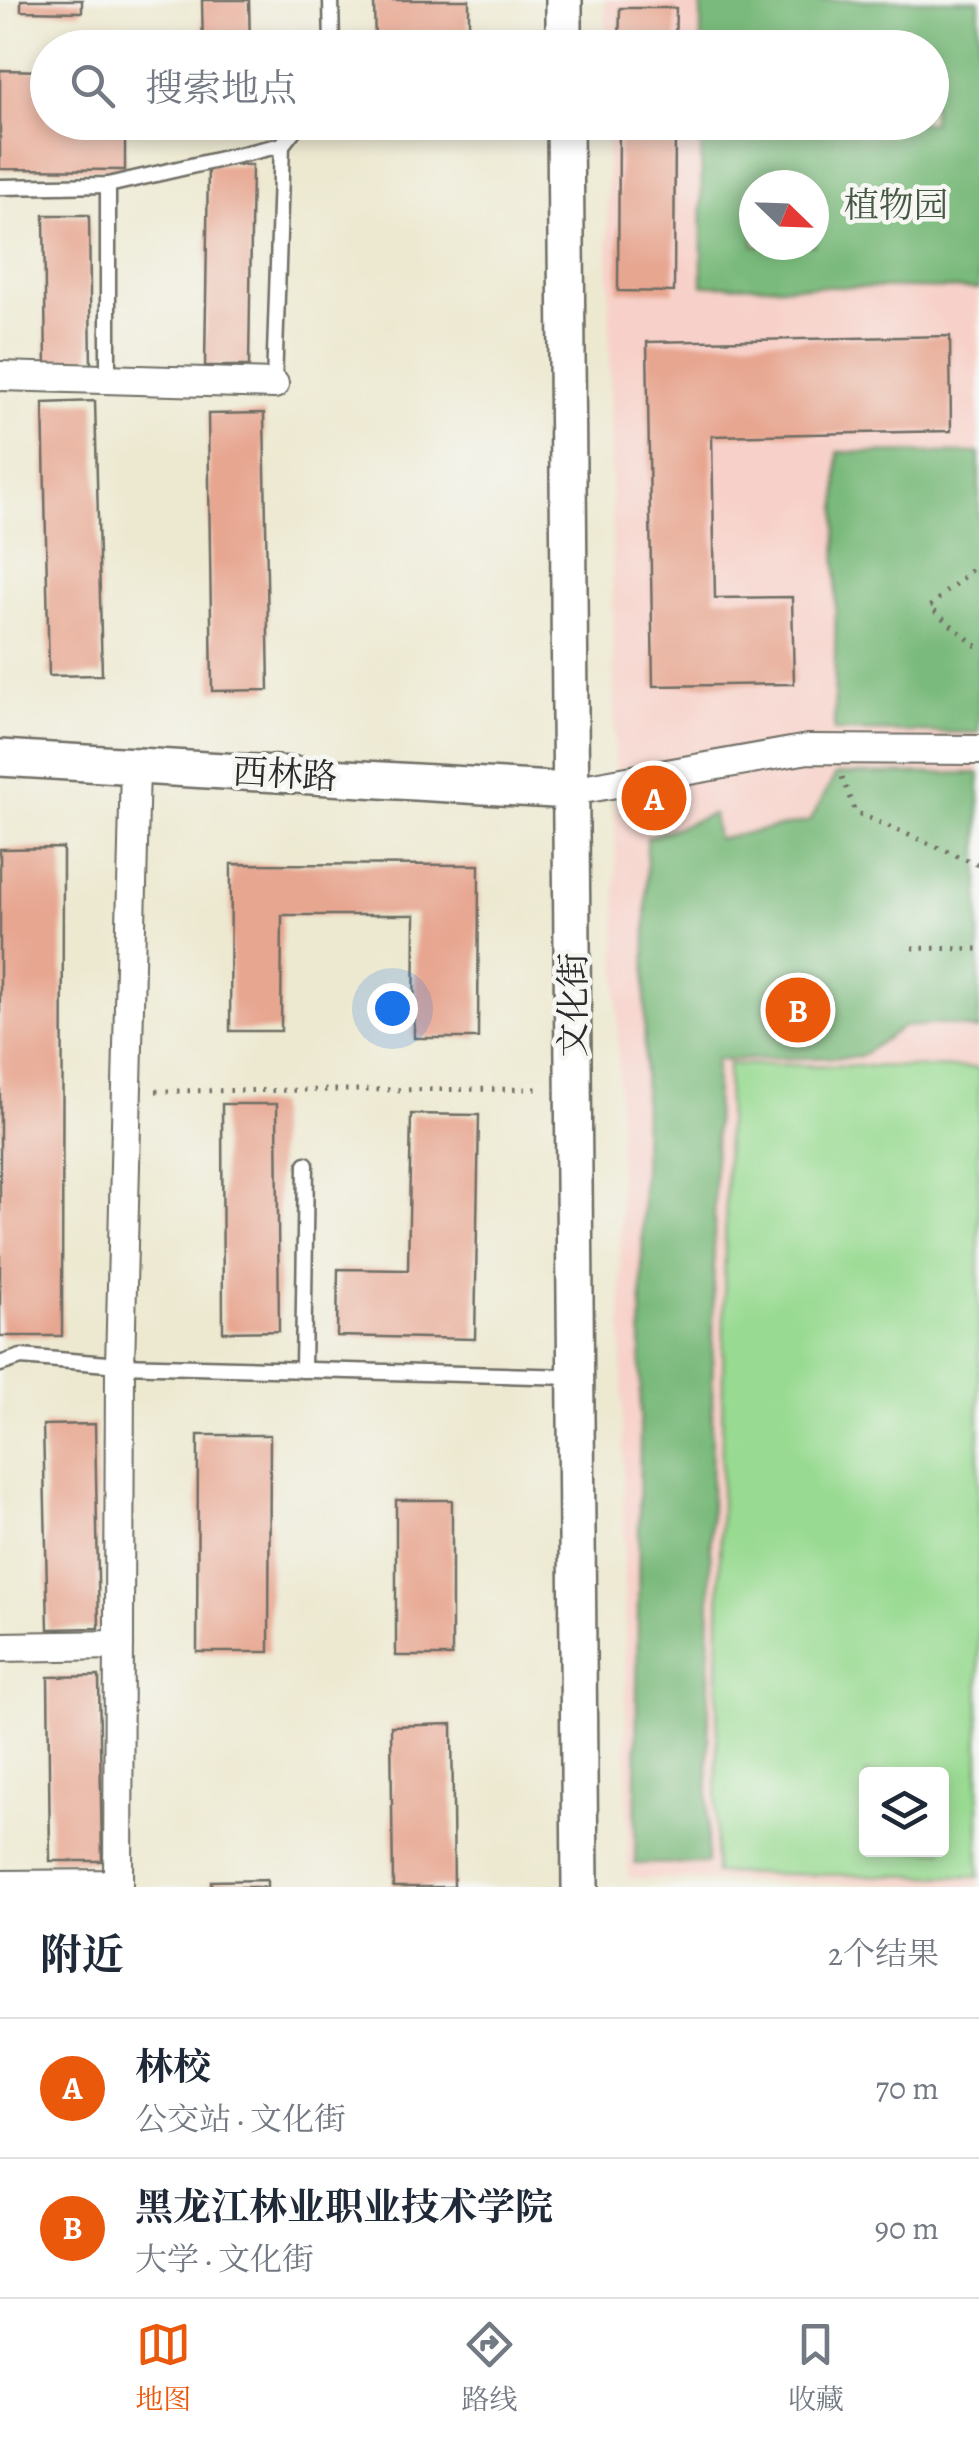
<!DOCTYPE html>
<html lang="zh">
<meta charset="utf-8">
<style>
body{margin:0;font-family:Alegreya,"Noto Serif SC",serif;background:#f2f2f3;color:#1f2937}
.controls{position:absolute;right:30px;bottom:30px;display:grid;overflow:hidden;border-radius:10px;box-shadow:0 5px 15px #0003}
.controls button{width:90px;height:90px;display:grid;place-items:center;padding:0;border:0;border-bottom:2px solid #e0e1e3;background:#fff;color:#1f2937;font:50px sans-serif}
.compass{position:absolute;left:739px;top:170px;width:90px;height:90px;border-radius:50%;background:#fff;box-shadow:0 5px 15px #0003;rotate:113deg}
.you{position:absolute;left:392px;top:1008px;width:35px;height:35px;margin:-25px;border:8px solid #fff;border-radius:50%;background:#1a73e8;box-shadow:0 0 0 15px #1a73e833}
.badge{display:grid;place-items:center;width:65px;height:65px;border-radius:50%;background:#ea580c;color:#fff;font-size:32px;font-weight:700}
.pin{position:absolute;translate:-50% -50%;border:5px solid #fff;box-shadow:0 2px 10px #0006}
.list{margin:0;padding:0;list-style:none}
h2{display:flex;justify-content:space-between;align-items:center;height:130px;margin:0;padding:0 40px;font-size:42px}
h2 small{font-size:32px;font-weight:400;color:#747a83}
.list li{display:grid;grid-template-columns:65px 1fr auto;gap:30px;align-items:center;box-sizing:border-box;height:140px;padding:0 40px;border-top:2px solid #e0e1e3}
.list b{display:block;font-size:38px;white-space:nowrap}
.list p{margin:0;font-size:32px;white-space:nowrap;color:#747a83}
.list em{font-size:32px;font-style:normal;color:#747a83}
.icon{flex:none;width:55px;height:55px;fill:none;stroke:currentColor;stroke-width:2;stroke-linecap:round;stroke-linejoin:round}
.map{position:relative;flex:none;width:979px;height:1887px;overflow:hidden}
.search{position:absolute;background:#fff;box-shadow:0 5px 15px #0003;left:30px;right:30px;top:30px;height:110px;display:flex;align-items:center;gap:25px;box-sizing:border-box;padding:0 35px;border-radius:55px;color:#747a83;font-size:38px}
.sheet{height:410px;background:#fff}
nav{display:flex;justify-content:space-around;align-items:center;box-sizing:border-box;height:140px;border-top:2px solid #e0e1e3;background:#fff;font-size:28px;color:#747a83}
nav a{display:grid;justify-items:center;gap:5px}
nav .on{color:#ea580c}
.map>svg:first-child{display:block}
</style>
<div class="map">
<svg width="979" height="1887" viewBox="0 0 979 1887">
<rect width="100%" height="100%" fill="#f6f6f2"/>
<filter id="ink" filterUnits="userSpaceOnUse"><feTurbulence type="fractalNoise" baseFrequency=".01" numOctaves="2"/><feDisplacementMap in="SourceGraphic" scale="20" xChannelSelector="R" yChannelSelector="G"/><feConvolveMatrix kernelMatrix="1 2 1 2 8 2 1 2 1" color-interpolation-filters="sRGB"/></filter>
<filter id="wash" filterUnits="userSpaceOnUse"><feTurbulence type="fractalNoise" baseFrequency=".0048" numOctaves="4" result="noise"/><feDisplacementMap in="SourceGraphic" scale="40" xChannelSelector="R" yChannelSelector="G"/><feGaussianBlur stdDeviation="2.25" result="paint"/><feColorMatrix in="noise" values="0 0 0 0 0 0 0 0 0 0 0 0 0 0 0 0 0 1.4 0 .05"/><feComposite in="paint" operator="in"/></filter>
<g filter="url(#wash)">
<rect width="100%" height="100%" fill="#ede9d1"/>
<!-- built -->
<path fill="#f7d1c9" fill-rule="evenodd" d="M605 0 979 1V1887L628 1878 607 123 932 122V48L606 47ZM754 185H814V245H754ZM866 1774H942V1850H866Z"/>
<!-- green -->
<path fill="#98da91" stroke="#62825e" stroke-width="2.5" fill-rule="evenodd" d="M728 1064 979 1068V1877L715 1873ZM866 1774H942V1850H866Z"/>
<!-- forest -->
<g fill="#7aba7b" stroke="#527253" stroke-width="2.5" fill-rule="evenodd">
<path d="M701 0H979V289L702 285 701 123 932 122V48L701 47ZM754 185H814V245H754Z"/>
<path d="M838 452 979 453V733L834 731Z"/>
<path d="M979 773V1030L942 1024 903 1027 859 1057 716 1060 707 1863 635 1864 647 838 713 814 717 839 810 821 836 774Z"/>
</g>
<g id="blocks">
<!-- building -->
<g fill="#e7a690">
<path d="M21 0H82V12L21 11Z"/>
<path d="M202 0H249L250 48H203Z"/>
<path d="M374 0H469V48H375Z"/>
<path d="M620 8H676L675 48H619Z"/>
<path d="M0 70 48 71V122H125V170L0 169Z"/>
<path d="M619 122H675L674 292 618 291Z"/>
<path d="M208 164 252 165 249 366H205Z"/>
<path d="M44 215H89L91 368 46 369Z"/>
<path d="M950 336 951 431 712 436 715 598 792 597 794 684 653 686 647 342Z"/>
<path d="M95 401 102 675 49 676 43 403Z"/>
<path d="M264 413 269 690 212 691 208 414Z"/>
<path d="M63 848 62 1336H0V849Z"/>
<path d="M231 864 479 865 478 1038H414L415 915H282L281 1031H230Z"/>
<path d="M222 1104H277L279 1331 223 1332Z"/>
<path d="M411 1114 479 1115 475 1339 337 1336 338 1269 408 1270Z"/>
<path d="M95 1424 99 1628 48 1629 43 1425Z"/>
<path d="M198 1435H270L269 1652H197Z"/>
<rect x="396" y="1500" width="56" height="156"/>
<path d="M99 1676 102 1861H50L48 1677Z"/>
<path d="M452 1724 454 1887H393L391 1726Z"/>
<path d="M267 1880V1887H211V1881Z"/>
</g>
</g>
</g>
<g filter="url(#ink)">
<use href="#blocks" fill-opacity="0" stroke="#6f6e65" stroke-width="2.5"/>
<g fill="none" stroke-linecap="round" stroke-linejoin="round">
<defs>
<g id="service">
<path d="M331 0 332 48"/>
<path d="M108 185V379"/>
<path d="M0 187 108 185 282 145"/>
<path d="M274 384 282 145 300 122"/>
<path d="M0 1364 21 1357 120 1365 575 1377"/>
<path d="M303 1370 306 1164"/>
</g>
<g id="minor">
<path d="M0 376 274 384"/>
<path d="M571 791 808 749 979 750"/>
<path d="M0 1647 119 1645"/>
<path d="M0 1885 118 1884 120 1365 135 766"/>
</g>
<g id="tertiary">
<path d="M564 0V48"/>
<path d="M565 122 580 1887"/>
<path d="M0 758 571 791"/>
</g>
</defs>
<!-- service casing -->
<use href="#service" stroke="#6f6e65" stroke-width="19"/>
<!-- minor casing -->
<use href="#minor" stroke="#6f6e65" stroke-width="32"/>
<!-- tertiary casing -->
<use href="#tertiary" stroke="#6f6e65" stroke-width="40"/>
<!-- path -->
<g stroke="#6f6e65" stroke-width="5" stroke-dasharray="2.5 8" stroke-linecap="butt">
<path d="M979 563 929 607 979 648"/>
<path d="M842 777 855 812 979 865"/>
<path d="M912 948 979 949"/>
<path d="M156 1091 540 1089"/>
</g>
<!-- service -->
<use href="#service" stroke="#fff" stroke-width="14"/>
<!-- minor -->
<use href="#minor" stroke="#fff" stroke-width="28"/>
<!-- tertiary -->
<use href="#tertiary" stroke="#fff" stroke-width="35"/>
</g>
</g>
<g text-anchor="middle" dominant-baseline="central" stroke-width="9" stroke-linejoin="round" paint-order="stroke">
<!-- park labels -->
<g font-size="35" fill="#465744" stroke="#f6f6f2">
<text x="896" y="205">植物园</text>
</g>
<!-- street labels -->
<g font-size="35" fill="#2b2b2b" stroke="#f6f6f2">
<text transform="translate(285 774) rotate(3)">西林路</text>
<text transform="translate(573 1005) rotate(-90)">文化街</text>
</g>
</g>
</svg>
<div class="controls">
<button><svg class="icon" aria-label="layers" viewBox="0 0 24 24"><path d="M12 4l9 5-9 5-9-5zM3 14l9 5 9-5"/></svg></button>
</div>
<svg class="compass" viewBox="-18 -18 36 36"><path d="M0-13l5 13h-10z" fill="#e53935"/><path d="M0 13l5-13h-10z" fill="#747a83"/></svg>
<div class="you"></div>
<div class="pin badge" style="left:654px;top:798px">A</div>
<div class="pin badge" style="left:798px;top:1010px">B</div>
<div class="search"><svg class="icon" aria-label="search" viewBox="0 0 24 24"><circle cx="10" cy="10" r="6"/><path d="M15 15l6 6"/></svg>搜索地点</div>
</div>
<section class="sheet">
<h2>附近<small>2个结果</small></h2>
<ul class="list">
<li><span class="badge">A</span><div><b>林校</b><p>公交站 · 文化街</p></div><em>70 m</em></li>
<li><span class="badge">B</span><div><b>黑龙江林业职业技术学院</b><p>大学 · 文化街</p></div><em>90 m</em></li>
</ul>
</section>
<nav>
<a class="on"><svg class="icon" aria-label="map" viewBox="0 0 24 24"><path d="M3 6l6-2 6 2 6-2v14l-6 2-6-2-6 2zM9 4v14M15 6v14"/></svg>地图</a>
<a><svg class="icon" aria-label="directions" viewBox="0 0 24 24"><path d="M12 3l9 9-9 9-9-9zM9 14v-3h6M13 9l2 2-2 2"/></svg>路线</a>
<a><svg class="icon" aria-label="saved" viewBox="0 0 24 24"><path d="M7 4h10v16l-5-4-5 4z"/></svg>收藏</a>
</nav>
